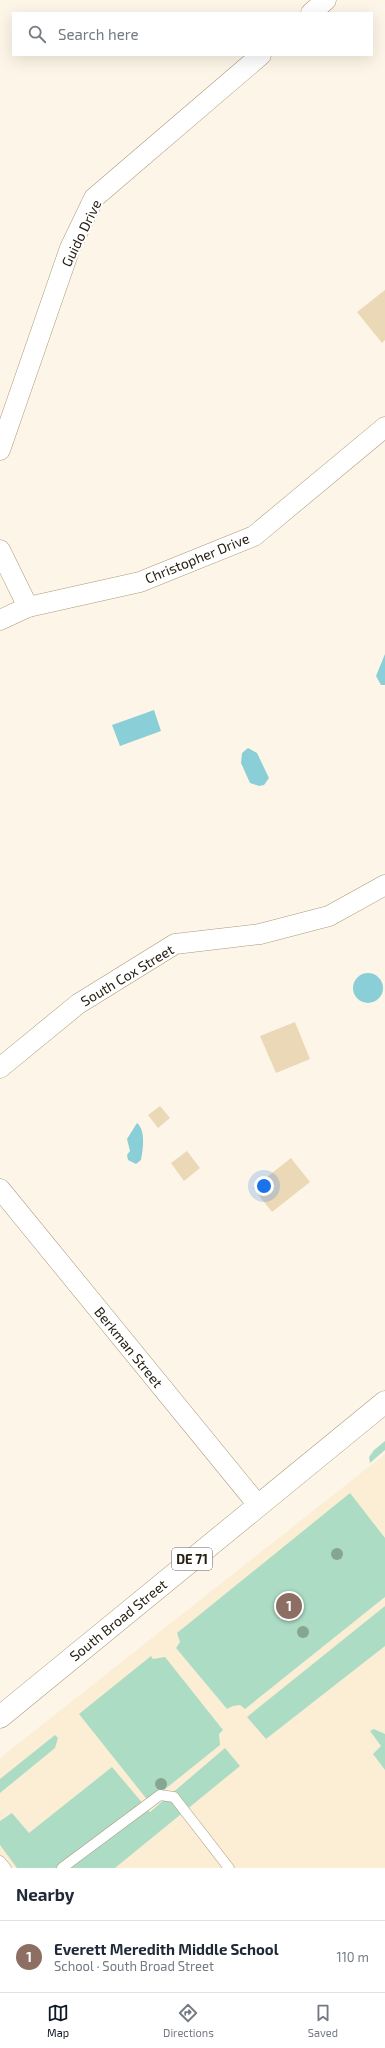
<!DOCTYPE html>
<meta charset="utf-8">
<style>
body{margin:0;font-family:"Exo 2",sans-serif;background:#f2f2f3;color:#1f2937}
.you{position:absolute;left:264px;top:1186px;width:14px;height:14px;margin:-10px;border:3px solid #fff;border-radius:50%;background:#1a73e8;box-shadow:0 0 0 6px #1a73e833}
.badge{display:grid;place-items:center;width:26px;height:26px;border-radius:50%;background:#111827;color:#fff;font-size:13px;font-weight:700}
.pin{position:absolute;translate:-50% -50%;border:2px solid #fff;box-shadow:0 1px 4px #0006}
.list{margin:0;padding:0;list-style:none}
h2{display:flex;justify-content:space-between;align-items:center;height:52px;margin:0;padding:0 16px;font-size:17px}
h2 small{font-size:13px;font-weight:400;color:#747a83}
.list li{display:grid;grid-template-columns:26px 1fr auto;gap:12px;align-items:center;box-sizing:border-box;height:72px;padding:0 16px;border-top:1px solid #e0e1e3}
.list b{display:block;font-size:15px;white-space:nowrap}
.list p{margin:0;font-size:13px;white-space:nowrap;color:#747a83}
.list em{font-size:13px;font-style:normal;color:#747a83}
.icon{flex:none;width:22px;height:22px;fill:none;stroke:currentColor;stroke-width:2;stroke-linecap:round;stroke-linejoin:round}
.map{position:relative;flex:none;width:385px;height:1868px;overflow:hidden}
.search{position:absolute;background:#fff;box-shadow:0 4px 16px #0002;left:12px;right:12px;top:12px;height:44px;display:flex;align-items:center;gap:10px;box-sizing:border-box;padding:0 14px;border-radius:0px;color:#747a83;font-size:15px}
.sheet{height:124px;background:#fff}
nav{display:flex;justify-content:space-around;align-items:center;box-sizing:border-box;height:56px;border-top:1px solid #e0e1e3;background:#fff;font-size:11px;color:#747a83}
nav a{display:grid;justify-items:center;gap:2px}
nav .on{color:#111827}
.map>svg:first-child{display:block}
</style>
<div class="map">
<svg width="385" height="1868" viewBox="0 0 385 1868">
<rect width="100%" height="100%" fill="#fdf6e8"/>
<!-- built -->
<path fill="#fbeed5" d="M385 1454V1868H0V1758Z"/>
<!-- green -->
<g fill="#addcc5">
<path d="M385 1441V1450L370 1463 369 1457 374 1450Z"/>
<path d="M350 1493 385 1538V1597L245 1709 240 1705 233 1706 227 1709 176 1648 180 1642 177 1633Z"/>
<path d="M385 1606V1646L266 1739 247 1717Z"/>
<path d="M151 1656 153 1659 165 1657 223 1730 219 1734 220 1745 149 1802 79 1714Z"/>
<path d="M374 1729 385 1734V1770L373 1754 381 1746 370 1731Z"/>
<path d="M55 1735 58 1738 55 1748 0 1793V1779Z"/>
<path d="M225 1748 240 1766 115 1868H17L0 1845V1821L12 1813 29 1833 112 1767 150 1812Z"/>
</g>
<!-- water -->
<g fill="#8aced7">
<path d="M385 654V685H381L376 676Z"/>
<path d="M154 710 161 731 120 746 112 725Z"/>
<path d="M248 748 257 753 269 778 264 785 259 786 250 783 241 763 242 753Z"/>
<circle cx="368" cy="988" r="15"/>
<path d="M137 1123C146 1130 143 1150 141 1160L136 1164 128 1160 127 1155 130 1151 127 1139Z"/>
</g>
<!-- building -->
<g fill="#ead8b6">
<path d="M385 290V340L382 343 357 312Z"/>
<path d="M295 1022 310 1059 276 1073 260 1036Z"/>
<path d="M160 1106 170 1118 158 1128 148 1115Z"/>
<path d="M187 1151 200 1168 184 1181 171 1163Z"/>
<path d="M291 1158 310 1182 272 1212 253 1188Z"/>
</g>
<g fill="none" stroke-linecap="round" stroke-linejoin="round">
<defs>
<g id="lane">
<path d="M0 1861 6 1868"/>
<path d="M62 1868 160 1795 174 1797 229 1868"/>
</g>
<g id="street">
<path d="M311 13 326 0"/>
<path d="M0 450 70 248 94 198 261 55"/>
<path d="M0 550 28 607"/>
<path d="M0 620 28 607 140 582 254 536 385 427"/>
<path d="M0 1068 78 1004 175 944 260 934 329 916 385 885"/>
<path d="M0 1189 258 1505"/>
</g>
<path id="primary" d="M0 1717 385 1402"/>
</defs>
<!-- lane casing -->
<use href="#lane" stroke="#ab9a7a" stroke-width="11"/>
<!-- street casing -->
<use href="#street" stroke="#ab9a7a" stroke-width="21"/>
<!-- primary casing -->
<use href="#primary" stroke="#ab9a7a" stroke-width="23"/>
<!-- lane -->
<use href="#lane" stroke="#fff" stroke-width="10"/>
<!-- street -->
<use href="#street" stroke="#fff" stroke-width="20"/>
<!-- primary -->
<use href="#primary" stroke="#fff" stroke-width="22"/>
</g>
<!-- trees -->
<g fill="#86a692">
<circle cx="337" cy="1554" r="6"/>
<circle cx="303" cy="1632" r="6"/>
<circle cx="161" cy="1784" r="6"/>
</g>
<g text-anchor="middle" dominant-baseline="central" stroke-width="4" stroke-linejoin="round" paint-order="stroke">
<!-- shield labels -->
<rect fill="#fff" stroke="#67635a" stroke-width="1" x="172" y="1548" width="40" height="22" rx="3"/>
<g font-size="13" font-weight="bold" fill="#262013">
<text x="192" y="1559">DE 71</text>
</g>
<!-- street labels -->
<g font-size="14" fill="#262013" stroke="#fff">
<text transform="translate(81 233) rotate(-64)">Guido Drive</text>
<text transform="translate(197 558) rotate(-22)">Christopher Drive</text>
<text transform="translate(127 975) rotate(-31)">South Cox Street</text>
<text transform="translate(129 1347) rotate(51)">Berkman Street</text>
<text transform="translate(118 1620) rotate(-39)">South Broad Street</text>
</g>
</g>
</svg>
<div class="you"></div>
<div class="pin badge" style="left:289px;top:1606px;background:#8d6e63">1</div>
<div class="search"><svg class="icon" aria-label="search" viewBox="0 0 24 24"><circle cx="10" cy="10" r="6"/><path d="M15 15l6 6"/></svg>Search here</div>
</div>
<section class="sheet">
<h2>Nearby<small></small></h2>
<ul class="list">
<li><span class="badge" style="background:#8d6e63">1</span><div><b>Everett Meredith Middle School</b><p>School · South Broad Street</p></div><em>110 m</em></li>
</ul>
</section>
<nav>
<a class="on"><svg class="icon" aria-label="map" viewBox="0 0 24 24"><path d="M3 6l6-2 6 2 6-2v14l-6 2-6-2-6 2zM9 4v14M15 6v14"/></svg>Map</a>
<a><svg class="icon" aria-label="directions" viewBox="0 0 24 24"><path d="M12 3l9 9-9 9-9-9zM9 14v-3h6M13 9l2 2-2 2"/></svg>Directions</a>
<a><svg class="icon" aria-label="saved" viewBox="0 0 24 24"><path d="M7 4h10v16l-5-4-5 4z"/></svg>Saved</a>
</nav>
